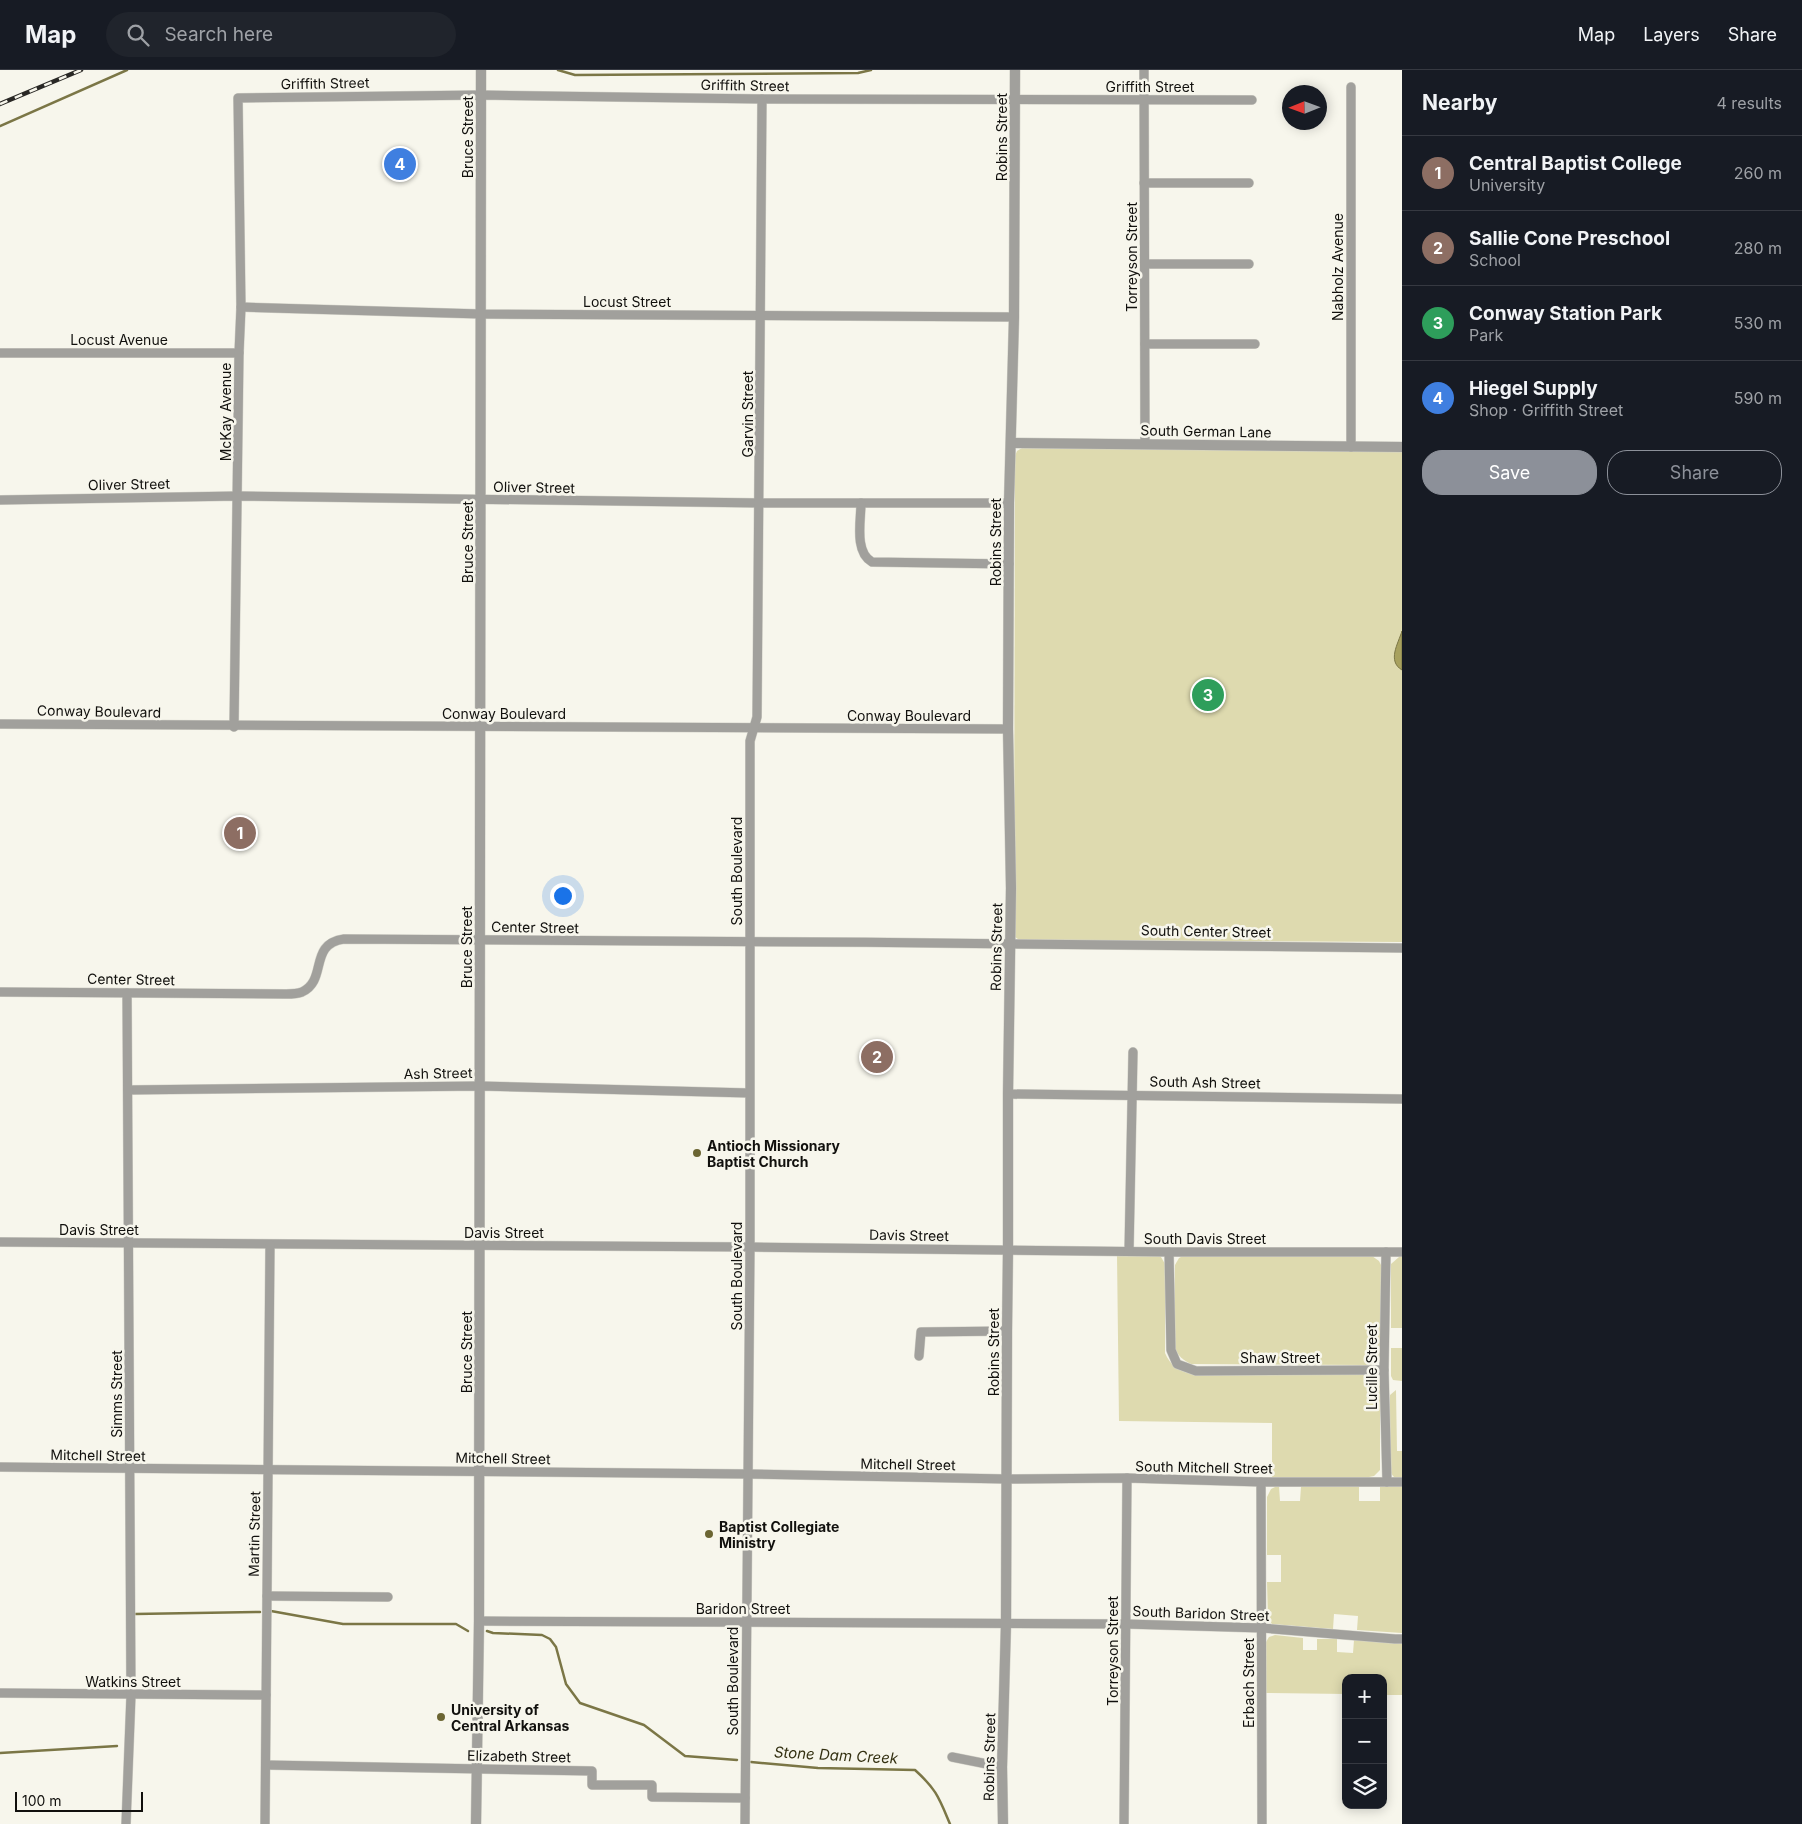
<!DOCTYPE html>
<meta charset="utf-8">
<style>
body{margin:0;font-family:Inter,sans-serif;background:#20242c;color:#f1f3f6}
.controls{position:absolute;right:15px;bottom:15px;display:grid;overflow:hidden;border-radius:10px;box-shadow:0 2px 12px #0003}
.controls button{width:45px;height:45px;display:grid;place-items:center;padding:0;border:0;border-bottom:1px solid #363941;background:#171b24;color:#f1f3f6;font:25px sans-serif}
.compass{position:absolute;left:1282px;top:15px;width:45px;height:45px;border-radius:50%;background:#171b24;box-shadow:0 2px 12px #0003;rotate:269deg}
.scale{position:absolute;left:15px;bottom:12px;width:128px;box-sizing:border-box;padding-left:5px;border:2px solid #11100d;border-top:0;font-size:14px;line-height:18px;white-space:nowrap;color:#11100d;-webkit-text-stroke:4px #f7f6ec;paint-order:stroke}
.you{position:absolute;left:562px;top:825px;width:18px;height:18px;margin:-12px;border:4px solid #fff;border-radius:50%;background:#1a73e8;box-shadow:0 0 0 8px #1a73e833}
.badge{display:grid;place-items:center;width:32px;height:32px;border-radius:50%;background:#8c9099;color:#fff;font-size:16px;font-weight:700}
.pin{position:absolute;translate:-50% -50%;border:2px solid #fff;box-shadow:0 1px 5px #0006}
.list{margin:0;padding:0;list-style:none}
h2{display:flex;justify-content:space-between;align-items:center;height:65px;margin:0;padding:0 20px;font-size:21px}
h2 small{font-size:16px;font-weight:400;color:#9ea1a6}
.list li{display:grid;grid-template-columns:32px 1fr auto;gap:15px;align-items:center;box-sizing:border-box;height:75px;padding:0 20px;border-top:1px solid #363941}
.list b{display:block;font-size:19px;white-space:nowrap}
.list p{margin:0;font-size:16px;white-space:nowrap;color:#9ea1a6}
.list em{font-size:16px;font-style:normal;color:#9ea1a6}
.actions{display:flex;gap:10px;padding:15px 20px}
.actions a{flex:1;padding:11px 0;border:1px solid #8c9099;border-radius:20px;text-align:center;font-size:18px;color:#8c9099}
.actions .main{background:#8c9099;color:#fff}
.icon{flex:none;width:28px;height:28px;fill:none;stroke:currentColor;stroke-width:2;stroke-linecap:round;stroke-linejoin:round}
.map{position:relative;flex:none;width:1402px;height:1754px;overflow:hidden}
header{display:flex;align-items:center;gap:30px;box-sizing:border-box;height:70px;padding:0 25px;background:#171b24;border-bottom:1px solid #363941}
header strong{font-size:24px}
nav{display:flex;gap:28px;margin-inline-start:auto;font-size:18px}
.search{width:350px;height:45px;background:#20242c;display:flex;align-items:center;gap:12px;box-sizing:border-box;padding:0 18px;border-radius:28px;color:#9ea1a6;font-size:19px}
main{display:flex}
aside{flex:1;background:#171b24}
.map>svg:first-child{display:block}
</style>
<header>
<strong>Map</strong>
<div class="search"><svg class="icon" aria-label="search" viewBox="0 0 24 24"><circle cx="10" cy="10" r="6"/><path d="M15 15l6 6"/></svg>Search here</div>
<nav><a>Map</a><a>Layers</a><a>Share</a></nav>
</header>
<main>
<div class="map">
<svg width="1402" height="1754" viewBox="0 0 1402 1754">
<rect width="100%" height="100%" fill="#f7f6ec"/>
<!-- green -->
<g fill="#dedaaf">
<path d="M1022 378 1402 381V872L1019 870 1014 866 1015 386 1017 381Z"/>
<path d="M1117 1185H1158L1161 1187 1165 1194V1283C1170 1295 1179 1302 1193 1304L1371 1305 1378 1307 1380 1311V1400L1374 1406 1369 1407H1272V1353L1119 1351Z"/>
<path d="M1185 1185 1372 1186 1379 1191 1381 1195V1287L1379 1291 1370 1295 1191 1294C1183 1290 1178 1286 1174 1277L1175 1195 1179 1188Z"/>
<path d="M1399 1187H1402V1258H1391V1194Z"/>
<path d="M1391 1278H1402V1311L1393 1310 1391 1306Z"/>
<path d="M1396 1320 1397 1381H1402V1409C1395 1409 1393 1407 1390 1401V1325Z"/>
<path d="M1277 1416H1279L1280 1431H1300L1301 1417H1359V1431H1380V1417H1402V1563L1357 1560 1358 1546 1334 1544 1333 1559 1272 1554 1268 1549 1267 1512H1281V1485H1267V1427L1271 1419Z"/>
<path d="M1275 1565 1303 1568V1580H1317V1569H1337V1582L1353 1583 1354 1570 1402 1573V1625H1383V1608H1346V1624L1266 1623V1572L1269 1567Z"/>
</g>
<!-- water -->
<path fill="#a8a15e" stroke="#7b7646" d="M1402 561V600C1387 591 1398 574 1402 561Z"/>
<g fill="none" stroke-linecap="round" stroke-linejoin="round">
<!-- stream -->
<g stroke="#7b7646" stroke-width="2.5">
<path d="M558 0 575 5 858 3 871 0"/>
<path d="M0 56 127 0"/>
<path d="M271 1541 343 1554H456L468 1561"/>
<path d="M135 1544 260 1542"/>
<path d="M487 1561 493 1563 542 1565 550 1569 556 1577 566 1614 580 1633 644 1655 685 1686 737 1690"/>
<path d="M0 1683 117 1676"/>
<path d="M751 1692 818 1698 915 1700C937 1720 939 1728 950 1754"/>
</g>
<defs>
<g id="minor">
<path d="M1144 0 1145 374"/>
<path d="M1351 17V377"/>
<path d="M1144 113H1249"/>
<path d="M1145 194H1249"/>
<path d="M241 237 481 244 1014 247"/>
<path d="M1145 274H1255"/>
<path d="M0 283H239"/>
<path d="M0 430 238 426 760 433H1009"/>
<path d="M861 433C861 450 854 482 872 492L1009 494"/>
<path d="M0 654 1008 659"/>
<path d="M234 657 239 283 241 237 238 28 481 25 762 29 1252 30"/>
<path d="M0 922 286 924C291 924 297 924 302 922 328 910 308 874 344 869 697 871 1049 873 1402 878"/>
<path d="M128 1020 480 1016 749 1023"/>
<path d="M1008 1024 1402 1029"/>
<path d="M0 1172 750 1177 1169 1182H1402"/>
<path d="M1129 1181 1133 982"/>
<path d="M1169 1182 1171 1280 1177 1294 1196 1301 1384 1300"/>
<path d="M1386 1182 1384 1300 1387 1412"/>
<path d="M919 1286 921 1262 1007 1261"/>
<path d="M0 1397 747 1404 1006 1409 1127 1408 1261 1412H1402"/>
<path d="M1261 1412 1262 1754"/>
<path d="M267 1526 388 1527"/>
<path d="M479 1551 1126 1554 1262 1558 1395 1569H1402"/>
<path d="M0 1623 266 1625"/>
<path d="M952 1687 1002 1697"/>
<path d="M266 1695 592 1701V1715H652V1727L745 1728"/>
<path d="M126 1754 131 1625 127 923"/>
<path d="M265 1754 270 1175"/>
<path d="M745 1754 750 1177V671L757 647 762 29"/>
<path d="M1124 1754 1127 1408"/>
</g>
<g id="tertiary">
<path d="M1011 373 1402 377"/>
<path d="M476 1754 479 1551 481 0"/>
<path d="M1003 1754 1002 1697 1006 1553 1007 1261 1008 1180V1024L1011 818 1008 659 1009 433 1014 247 1015 0"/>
</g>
</defs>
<!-- minor casing -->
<use href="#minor" stroke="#d2d1c8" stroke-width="10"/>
<!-- tertiary casing -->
<use href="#tertiary" stroke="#d2d1c8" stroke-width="11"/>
<!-- minor -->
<use href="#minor" stroke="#a1a09c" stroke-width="9"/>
<!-- tertiary -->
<use href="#tertiary" stroke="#a1a09c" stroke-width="10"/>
<defs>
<path id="rail" d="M0 34 81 0"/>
</defs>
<!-- rail casing -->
<use href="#rail" stroke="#292825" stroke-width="4.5"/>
<!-- rail -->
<use href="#rail" stroke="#f7f6ec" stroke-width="2.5" stroke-dasharray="8" stroke-linecap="butt"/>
</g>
<!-- markers -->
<g fill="#6b6532" stroke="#f7f6ec" stroke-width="2">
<circle cx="697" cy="1083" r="5"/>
<circle cx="709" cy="1464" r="5"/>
<circle cx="441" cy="1647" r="5"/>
</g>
<g text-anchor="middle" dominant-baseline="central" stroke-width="5" stroke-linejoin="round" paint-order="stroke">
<!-- street labels -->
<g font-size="14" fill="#11100d" stroke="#f7f6ec">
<text transform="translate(325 13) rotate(-1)">Griffith Street</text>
<text transform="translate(745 15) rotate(1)">Griffith Street</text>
<text x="1150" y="16">Griffith Street</text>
<text transform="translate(467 67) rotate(-90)">Bruce Street</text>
<text transform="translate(1001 67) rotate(-90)">Robins Street</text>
<text transform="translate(1131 187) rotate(-90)">Torreyson Street</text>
<text transform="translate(1337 197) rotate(-90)">Nabholz Avenue</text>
<text x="627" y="231">Locust Street</text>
<text x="119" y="269">Locust Avenue</text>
<text transform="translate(225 342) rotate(-90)">McKay Avenue</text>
<text transform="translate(747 344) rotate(-90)">Garvin Street</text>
<text transform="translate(1206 361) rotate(1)">South German Lane</text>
<text transform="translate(129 414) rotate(-1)">Oliver Street</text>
<text transform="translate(534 417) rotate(1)">Oliver Street</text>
<text transform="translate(467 472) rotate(-90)">Bruce Street</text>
<text transform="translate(995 472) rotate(-90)">Robins Street</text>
<text transform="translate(99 641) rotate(1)">Conway Boulevard</text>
<text x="504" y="643">Conway Boulevard</text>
<text x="909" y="645">Conway Boulevard</text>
<text transform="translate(736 801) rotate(-90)">South Boulevard</text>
<text transform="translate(535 857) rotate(1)">Center Street</text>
<text transform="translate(1206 861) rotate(1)">South Center Street</text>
<text transform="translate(466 877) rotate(-90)">Bruce Street</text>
<text transform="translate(996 877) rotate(-89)">Robins Street</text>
<text transform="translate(131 909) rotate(1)">Center Street</text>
<text transform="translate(438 1003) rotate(-1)">Ash Street</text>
<text transform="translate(1205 1012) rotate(1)">South Ash Street</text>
<text x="99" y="1159">Davis Street</text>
<text x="504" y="1162">Davis Street</text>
<text transform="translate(909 1165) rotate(1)">Davis Street</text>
<text x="1205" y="1168">South Davis Street</text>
<text transform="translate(736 1206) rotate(-90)">South Boulevard</text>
<text transform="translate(466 1282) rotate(-90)">Bruce Street</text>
<text transform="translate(993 1282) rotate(-90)">Robins Street</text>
<text x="1280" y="1287">Shaw Street</text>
<text transform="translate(1371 1297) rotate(-90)">Lucille Street</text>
<text transform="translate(116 1324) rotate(-90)">Simms Street</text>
<text transform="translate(98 1385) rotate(1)">Mitchell Street</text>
<text transform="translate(503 1388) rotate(1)">Mitchell Street</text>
<text transform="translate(908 1394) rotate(1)">Mitchell Street</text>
<text transform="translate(1204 1397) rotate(1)">South Mitchell Street</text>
<text transform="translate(254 1464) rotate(-89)">Martin Street</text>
<text x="743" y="1538">Baridon Street</text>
<text transform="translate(1201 1543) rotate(2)">South Baridon Street</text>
<text transform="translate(1112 1581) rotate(-90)">Torreyson Street</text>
<text x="133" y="1611">Watkins Street</text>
<text transform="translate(732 1611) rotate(-90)">South Boulevard</text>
<text transform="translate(1248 1613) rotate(-90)">Erbach Street</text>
<text transform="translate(519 1686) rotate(1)">Elizabeth Street</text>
<text transform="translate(989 1687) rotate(-89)">Robins Street</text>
</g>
<!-- poi labels -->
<g font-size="14" font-weight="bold" fill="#11100d" stroke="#f7f6ec" text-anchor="start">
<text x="707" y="1075">Antioch Missionary<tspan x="707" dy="16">Baptist Church</tspan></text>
<text x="719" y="1456">Baptist Collegiate<tspan x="719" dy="16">Ministry</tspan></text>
<text x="451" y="1639">University of<tspan x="451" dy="16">Central Arkansas</tspan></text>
</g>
<!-- water labels -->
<g font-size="15" font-style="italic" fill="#333011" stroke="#f7f6ec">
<text transform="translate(836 1685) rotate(3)">Stone Dam Creek</text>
</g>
</g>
</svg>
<div class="controls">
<button>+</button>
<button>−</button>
<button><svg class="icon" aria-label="layers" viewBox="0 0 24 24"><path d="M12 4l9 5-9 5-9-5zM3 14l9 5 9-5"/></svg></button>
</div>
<svg class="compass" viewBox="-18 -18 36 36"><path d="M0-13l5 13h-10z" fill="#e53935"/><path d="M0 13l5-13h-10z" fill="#9ea1a6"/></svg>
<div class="scale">100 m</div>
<div class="you"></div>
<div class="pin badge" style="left:240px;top:763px;background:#8d6e63">1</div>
<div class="pin badge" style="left:877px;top:987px;background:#8d6e63">2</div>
<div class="pin badge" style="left:1208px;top:625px;background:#2e9e5b">3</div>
<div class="pin badge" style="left:400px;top:94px;background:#3f7fe0">4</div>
</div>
<aside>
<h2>Nearby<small>4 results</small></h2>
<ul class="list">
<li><span class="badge" style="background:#8d6e63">1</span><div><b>Central Baptist College</b><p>University</p></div><em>260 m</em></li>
<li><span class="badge" style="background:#8d6e63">2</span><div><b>Sallie Cone Preschool</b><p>School</p></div><em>280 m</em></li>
<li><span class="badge" style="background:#2e9e5b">3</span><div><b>Conway Station Park</b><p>Park</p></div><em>530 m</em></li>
<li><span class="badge" style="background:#3f7fe0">4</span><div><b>Hiegel Supply</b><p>Shop · Griffith Street</p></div><em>590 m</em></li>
</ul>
<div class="actions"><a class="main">Save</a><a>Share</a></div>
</aside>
</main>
